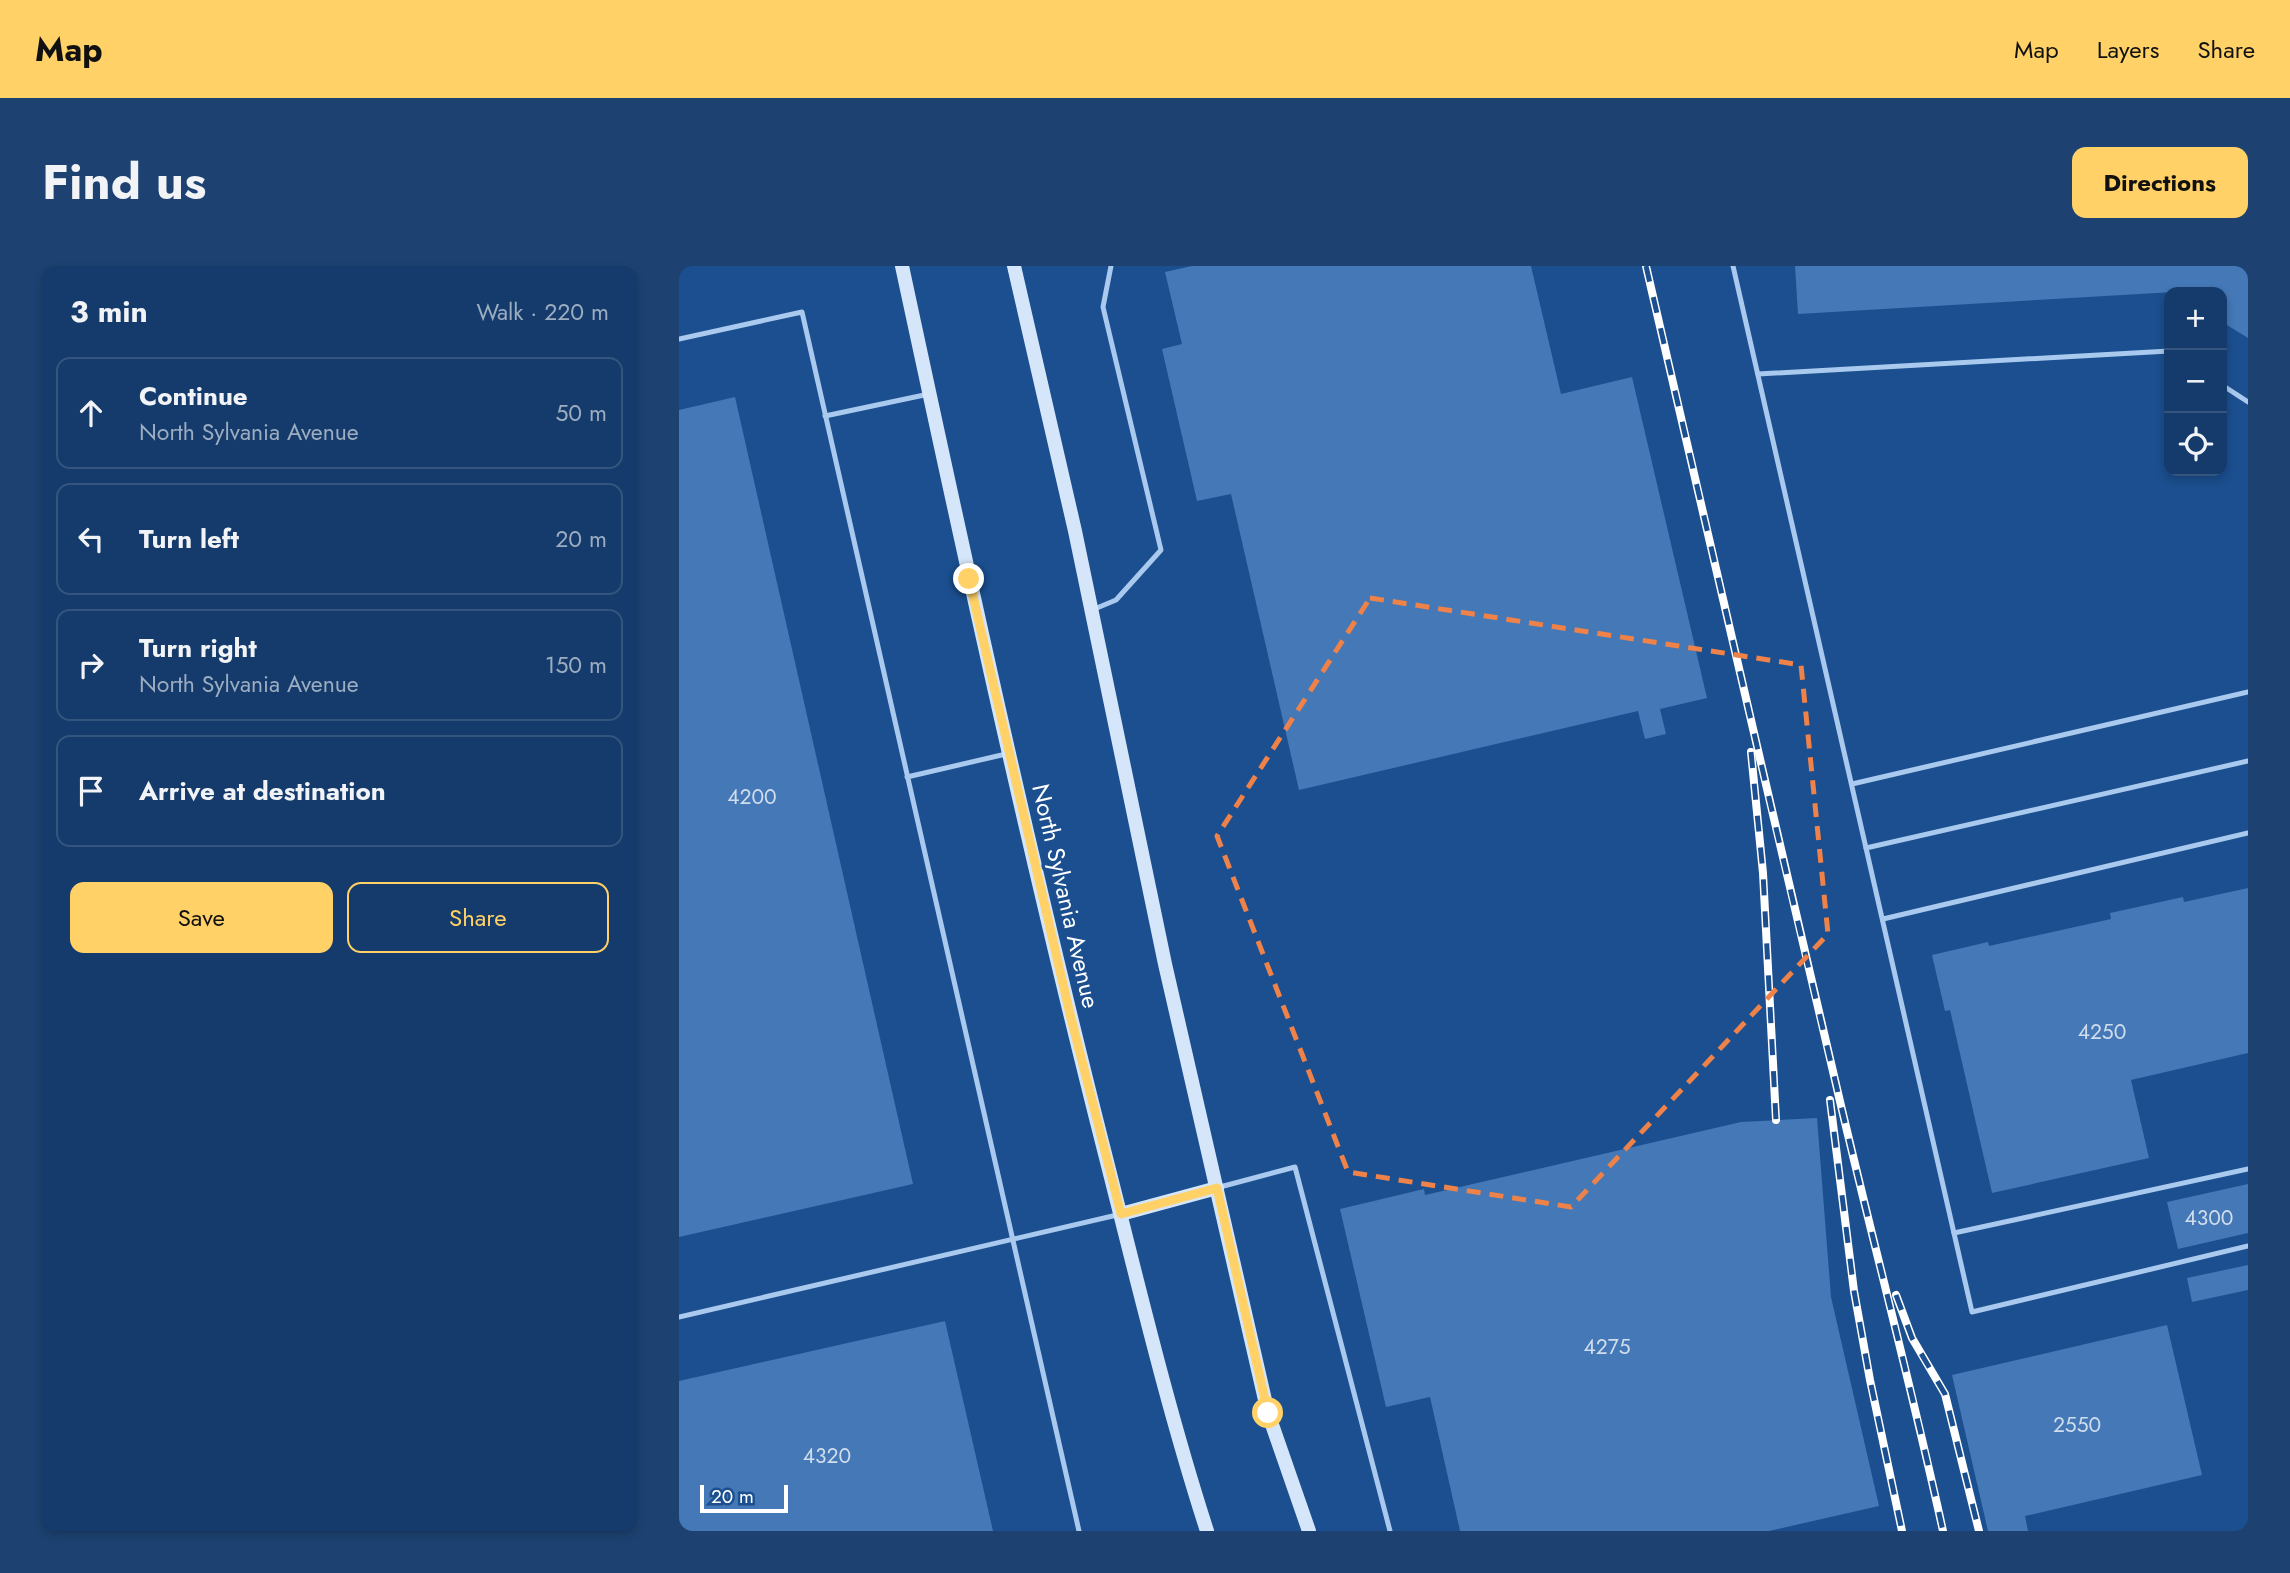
<!DOCTYPE html>
<meta charset="utf-8">
<style>
body{margin:0;font-family:Jost,sans-serif;background:#1d4271;color:#f1f3f6}
.controls{position:absolute;right:21px;top:21px;display:grid;overflow:hidden;border-radius:14px;box-shadow:0 4px 10px #0003}
.controls button{width:63px;height:63px;display:grid;place-items:center;padding:0;border:0;border-bottom:2px solid #33557e;background:#143b6b;color:#f1f3f6;font:35px sans-serif}
.scale{position:absolute;left:21px;bottom:18px;width:88px;box-sizing:border-box;padding-left:7px;border:4px solid #fff;border-top:0;font-size:19px;line-height:24px;white-space:nowrap;color:#fff;-webkit-text-stroke:5px #1b4f8f;paint-order:stroke}
.stop{position:absolute;width:21px;height:21px;margin:-16px;border:5px solid #ffd166;border-radius:50%;background:#fff}
.stop.end{background:#ffd166;border-color:#fff;box-shadow:0 2px 7px #0008}
.list{margin:0;padding:0;list-style:none}
h2{display:flex;justify-content:space-between;align-items:center;height:91px;margin:0;padding:0 28px;font-size:30px}
h2 small{font-size:23px;font-weight:400;color:#9dadc1}
.list li{display:grid;grid-template-columns:46px 1fr auto;gap:21px;align-items:center;box-sizing:border-box;height:112px;margin:0 14px 14px;padding:0 14px;border:2px solid #33557e;border-radius:14px}
.list b{display:block;font-size:26px;white-space:nowrap}
.list p{margin:0;font-size:23px;white-space:nowrap;color:#9dadc1}
.list em{font-size:23px;font-style:normal;color:#9dadc1}
.actions{display:flex;gap:14px;padding:21px 28px}
.actions a{flex:1;padding:16px 0;border:2px solid #ffd166;border-radius:14px;text-align:center;font-size:24px;color:#ffd166}
.actions .main{background:#ffd166;color:#111}
.icon{flex:none;width:38px;height:38px;fill:none;stroke:currentColor;stroke-width:2;stroke-linecap:round;stroke-linejoin:round}
.map{position:relative;flex:none;width:1569px;height:1265px;overflow:hidden;border-radius:14px}
header{display:flex;align-items:center;gap:42px;box-sizing:border-box;height:98px;padding:0 35px;background:#ffd166;color:#111}
header strong{font-size:33px}
nav{display:flex;gap:38px;margin-inline-start:auto;font-size:24px}
.intro{display:flex;align-items:center;justify-content:space-between;box-sizing:border-box;height:168px;padding:0 42px}
h1{margin:0;font-size:49px}
.button{padding:18px 32px;border-radius:14px;background:#ffd166;color:#111;font-size:24px;font-weight:700}
main{display:flex;gap:42px;padding:0 42px}
aside{flex:1;background:#143b6b;border-radius:14px;box-shadow:0 4px 10px #0003}
.map>svg:first-child{display:block}
</style>
<header>
<strong>Map</strong>
<nav><a>Map</a><a>Layers</a><a>Share</a></nav>
</header>
<div class="intro"><h1>Find us</h1><a class="button">Directions</a></div>
<main>
<aside>
<h2>3 min<small>Walk · 220 m</small></h2>
<ul class="list">
<li><svg class="icon" aria-label="ahead" viewBox="0 0 24 24"><path d="M12 20V5M6 11l6-6 6 6"/></svg><div><b>Continue</b><p>North Sylvania Avenue</p></div><em>50 m</em></li>
<li><svg class="icon" aria-label="left" viewBox="0 0 24 24"><path d="M17 20v-9H6M10 6l-5 5 5 5"/></svg><div><b>Turn left</b></div><em>20 m</em></li>
<li><svg class="icon" aria-label="right" viewBox="0 0 24 24"><path d="M7 20v-9h11M14 6l5 5-5 5"/></svg><div><b>Turn right</b><p>North Sylvania Avenue</p></div><em>150 m</em></li>
<li><svg class="icon" aria-label="arrive" viewBox="0 0 24 24"><path d="M6 21V4h12l-3 4 3 4H6"/></svg><div><b>Arrive at destination</b></div></li>
</ul>
<div class="actions"><a class="main">Save</a><a>Share</a></div>
</aside>
<div class="map">
<svg width="1569" height="1265" viewBox="0 0 1569 1265">
<rect width="100%" height="100%" fill="#1b4f8f"/>
<!-- building -->
<g fill="#4478b7">
<path d="M513 0H852L882 128 953 111 1028 432 981 443 987 468 966 473 959 445 620 524 552 228 518 235 483 83 503 78 486 6Z"/>
<path d="M1116 0H1569V72L1543 56V26H1495L1119 48Z"/>
<path d="M56 131 234 918 0 971V144Z"/>
<path d="M1569 622V787L1452 814 1470 892 1313 927 1271 744 1266 745 1253 689 1309 676 1310 680 1432 653 1431 647 1504 631 1505 636Z"/>
<path d="M1138 852 1152 1031 1200 1240 1090 1265H781L751 1131 707 1141 661 943 745 923 746 929 1062 856Z"/>
<path d="M1569 918V967L1499 983 1488 936Z"/>
<path d="M1569 999V1024L1513 1036 1508 1012Z"/>
<path d="M266 1055 314 1265H0V1115Z"/>
<path d="M1488 1059 1523 1209 1346 1250 1349 1265H1309L1273 1109Z"/>
</g>
<g fill="none" stroke-linecap="round" stroke-linejoin="round">
<!-- lane -->
<g stroke="#a9c9ee" stroke-width="5">
<path d="M1054 0 1293 1046 1569 980"/>
<path d="M0 73 123 46 400 1265"/>
<path d="M1079 108 1490 85"/>
<path d="M1543 119 1569 136"/>
<path d="M146 150 250 128"/>
<path d="M413 344 437 334 482 284 424 41 432 0"/>
<path d="M228 511 327 488"/>
<path d="M1173 518 1569 426"/>
<path d="M1187 582 1569 495"/>
<path d="M1204 653 1569 567"/>
<path d="M541 921 616 901 711 1265"/>
<path d="M1275 967 1569 903"/>
<path d="M0 1051 438 949"/>
</g>
<!-- secondary -->
<g stroke="#d6e6fa" stroke-width="14">
<path d="M223 0C286 294 350 588 424 880 457 1009 487 1138 528 1265"/>
<path d="M335 0 396 265 486 698 589 1147 630 1265"/>
<path d="M442 948 538 922"/>
</g>
<defs>
<g id="rail">
<path d="M967 0C1030 271 1092 543 1156 814 1191 965 1231 1114 1264 1265"/>
<path d="M1072 486 1084 607 1097 854"/>
<path d="M1151 834 1175 1025 1191 1114 1223 1265"/>
<path d="M1217 1029 1233 1072 1266 1128 1300 1265"/>
</g>
</defs>
<!-- rail casing -->
<use href="#rail" stroke="#fff" stroke-width="8"/>
<!-- rail -->
<use href="#rail" stroke="#1b4f8f" stroke-width="5" stroke-dasharray="16" stroke-linecap="butt"/>
</g>
<g fill="none" stroke-linecap="round" stroke-linejoin="round">
<!-- route -->
<path stroke="#ffd166" stroke-width="9" d="M290 313 391 748 442 948 538 922 589 1147"/>
</g>
<!-- marked area -->
<path fill="none" stroke="#ee8249" stroke-width="5" stroke-dasharray="14 9" stroke-linejoin="round" d="M691 332 1122 399 1149 668 892 941 669 906 538 570Z"/>
<g text-anchor="middle" dominant-baseline="central" stroke-width="7" stroke-linejoin="round" paint-order="stroke">
<!-- number labels -->
<g font-size="21" fill="#d0dded">
<text x="73" y="531">4200</text>
<text x="1423" y="766">4250</text>
<text x="1530" y="952">4300</text>
<text x="928" y="1081">4275</text>
<text x="1398" y="1159">2550</text>
<text x="148" y="1190">4320</text>
</g>
<!-- street labels -->
<g font-size="24" fill="#fff" stroke="#1b4f8f">
<text transform="translate(387 630) rotate(77)">North Sylvania Avenue</text>
</g>
</g>
</svg>
<div class="controls">
<button>+</button>
<button>−</button>
<button><svg class="icon" aria-label="locate" viewBox="0 0 24 24"><circle cx="12" cy="12" r="6"/><path d="M12 2v4M12 18v4M2 12h4M18 12h4"/></svg></button>
</div>
<div class="scale">20 m</div>
<div class="stop" style="left:589px;top:1147px"></div>
<div class="stop end" style="left:290px;top:313px"></div>
</div>
</main>
